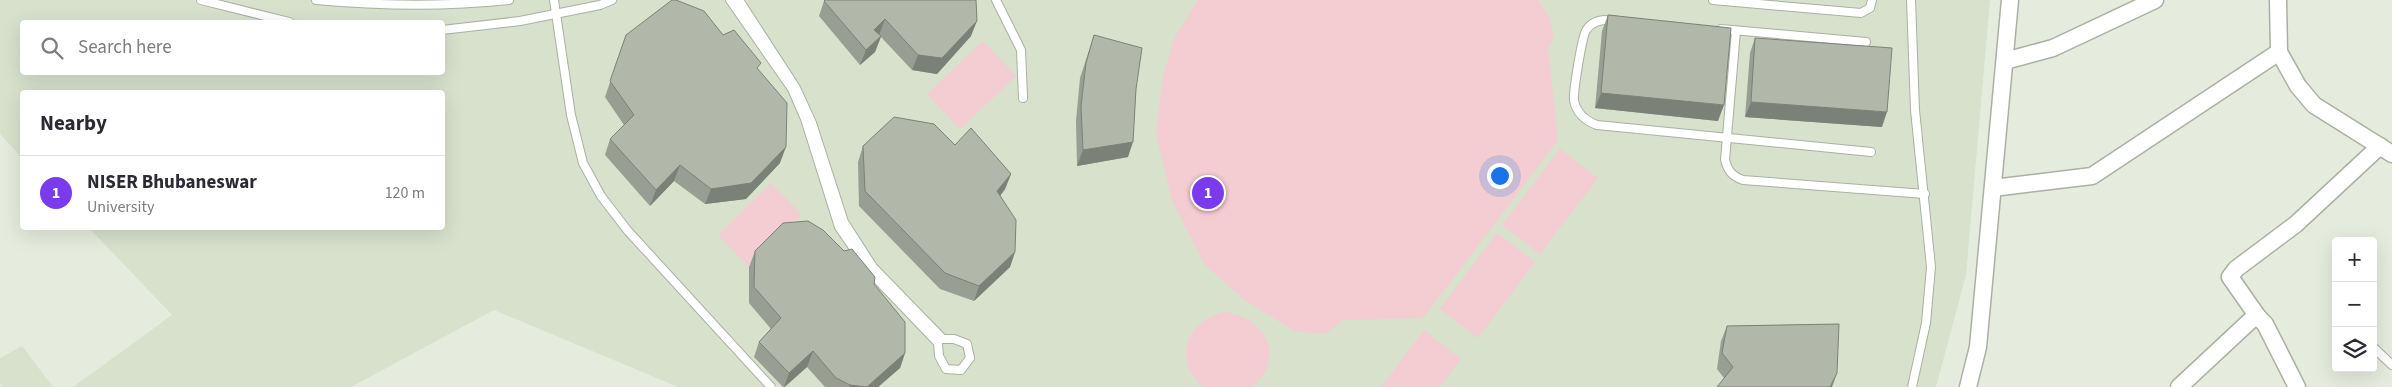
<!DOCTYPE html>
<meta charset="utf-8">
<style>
body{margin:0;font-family:"Source Sans 3",sans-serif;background:#f2f2f3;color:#2b2b33}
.controls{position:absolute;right:15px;bottom:15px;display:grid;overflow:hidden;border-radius:5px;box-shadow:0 5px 20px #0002}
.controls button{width:45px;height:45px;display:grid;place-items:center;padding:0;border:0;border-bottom:1px solid #e1e1e2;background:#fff;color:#2b2b33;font:25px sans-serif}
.you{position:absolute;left:1499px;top:175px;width:18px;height:18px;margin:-12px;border:4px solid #fff;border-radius:50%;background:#1a73e8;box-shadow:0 0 0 8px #1a73e833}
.badge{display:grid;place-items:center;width:32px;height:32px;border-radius:50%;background:#7c3aed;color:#fff;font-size:16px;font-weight:700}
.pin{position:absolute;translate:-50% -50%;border:2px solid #fff;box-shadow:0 1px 5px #0006}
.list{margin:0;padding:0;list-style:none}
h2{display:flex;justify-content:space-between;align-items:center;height:65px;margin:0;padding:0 20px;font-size:21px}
h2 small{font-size:16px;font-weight:400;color:#7c7c81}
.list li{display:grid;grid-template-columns:32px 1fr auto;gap:15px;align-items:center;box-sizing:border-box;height:75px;padding:0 20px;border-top:1px solid #e1e1e2}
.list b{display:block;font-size:19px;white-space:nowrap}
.list p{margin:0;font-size:16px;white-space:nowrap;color:#7c7c81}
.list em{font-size:16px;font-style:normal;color:#7c7c81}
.icon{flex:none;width:28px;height:28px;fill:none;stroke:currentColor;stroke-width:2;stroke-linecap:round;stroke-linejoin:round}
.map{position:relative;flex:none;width:2392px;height:387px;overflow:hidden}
.search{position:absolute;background:#fff;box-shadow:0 5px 20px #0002;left:20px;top:20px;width:425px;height:55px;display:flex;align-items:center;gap:12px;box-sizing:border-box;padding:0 18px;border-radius:5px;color:#7c7c81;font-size:19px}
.panel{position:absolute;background:#fff;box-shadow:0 5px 20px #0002;left:20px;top:90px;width:425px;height:140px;border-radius:5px}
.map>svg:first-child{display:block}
</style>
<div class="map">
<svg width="2392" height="387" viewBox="0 0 2392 387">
<rect width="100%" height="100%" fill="#e5ecdd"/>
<!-- built -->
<g fill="#d7e1cc" fill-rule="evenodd">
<path d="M0 0H1990L1966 275 1936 387H678L494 310 351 387H73L172 315 89 228H442V92H22V158L0 134ZM22 22H442V72H22Z"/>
<path d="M22 346 53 387H3L0 383V358Z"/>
</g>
<!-- green -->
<g fill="#f4cdd3">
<path d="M1198 0H1538L1549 16 1554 37 1548 48 1558 140 1423 318 1343 320 1325 334 1294 331 1246 301 1205 265 1172 201 1156 133 1163 75 1174 39Z"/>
<path d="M983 41 1016 76 960 129 927 94Z"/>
<path d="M1560 149 1598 178 1540 254 1502 225Z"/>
<path d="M771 183 802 215 749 267 718 235Z"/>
<path d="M1497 233 1535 262 1478 338 1440 309Z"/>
<path d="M1225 312C1266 317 1287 360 1252 387H1203C1171 359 1187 320 1225 312Z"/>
<path d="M1424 330 1461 359 1440 387H1381Z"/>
</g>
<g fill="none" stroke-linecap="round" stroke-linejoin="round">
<defs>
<g id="service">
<path d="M201 0 289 22"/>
<path d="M316 0C382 6 443 7 509 0"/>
<path d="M554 0 571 115 583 163 601 196 628 231 771 387"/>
<path d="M730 0 792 89 805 119 839 227 869 271 938 343 939 356 946 369 961 370 970 358 967 344 954 339H943L873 267 844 222 812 123 796 88 739 0"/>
<path d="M996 0 1021 50 1023 98"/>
<path d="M1713 0 1861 13 1870 8 1872 0"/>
<path d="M1911 0 1915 110 1931 267 1926 323 1912 387"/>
<path d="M1615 20C1605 19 1593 20 1587 29 1582 34 1573 93 1574 101 1577 114 1586 121 1597 125L1871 152"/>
<path d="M1721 29 1866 42"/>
<path d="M442 30 520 21 600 5 612 0"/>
<path d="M1736 31 1725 160C1728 171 1732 176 1743 180L1925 194"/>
<path d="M2373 347 2392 365"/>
</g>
<g id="minor">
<path d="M2278 0 2279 52 2298 86 2314 105 2392 154"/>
<path d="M2005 61 2053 48 2155 0"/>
<path d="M1993 188 2092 176 2279 52"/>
<path d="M2258 317 2230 277 2236 269 2296 224 2380 146"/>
<path d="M1968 387 1978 347 2010 0"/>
<path d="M2179 387 2251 320 2258 317 2265 324 2297 387"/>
</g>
</defs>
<!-- service casing -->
<use href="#service" stroke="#aab1a3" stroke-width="10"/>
<!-- minor casing -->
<use href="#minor" stroke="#aab1a3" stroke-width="19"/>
<!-- service -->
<use href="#service" stroke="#fff" stroke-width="8"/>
<!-- minor -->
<use href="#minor" stroke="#fff" stroke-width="16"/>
</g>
<!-- wall -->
<g fill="#989e92">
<path d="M824 1 971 36 937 74 912 70 881 37 875 52 860 65 819 16Z"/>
<path d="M1608 15 1718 121 1595 108 1602 31Z"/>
<path d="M626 35H723L758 70 780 163 746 199 705 204 674 181 650 206 605 155 610 139 624 125 605 97Z"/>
<path d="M1094 35 1136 89 1128 157 1077 166 1076 121 1080 78Z"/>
<path d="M1755 38 1882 127 1745 117 1750 53Z"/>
<path d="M955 145 1011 174 1005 189 1000 196 1015 252 1010 267 974 301 940 289 859 206 858 162 863 146Z"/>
<path d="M755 251 874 284 905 353 900 368 878 387H825L807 367 785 387H783L754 357 759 342 771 329 749 303V267Z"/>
<path d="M1839 324 1724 378 1717 369 1721 341 1727 326Z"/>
</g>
<!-- shaded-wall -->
<g fill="#7c8177">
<path d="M885 19 879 35 874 30Z"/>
<path d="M977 21 971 36 937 74 912 70 918 55Z"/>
<path d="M881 36 875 52 860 65 866 50Z"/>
<path d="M1601 93 1724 105 1718 121 1595 108Z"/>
<path d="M1751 102 1887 112 1882 127 1745 117Z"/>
<path d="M1133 142 1128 157 1077 166 1083 150Z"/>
<path d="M786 147 780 163 746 199 705 204 711 189Z"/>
<path d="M680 165 674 181 650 206 656 190Z"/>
<path d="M1011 174 1005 189 992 207 997 191Z"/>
<path d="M1015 252 1010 267 974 301 979 286Z"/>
<path d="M813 351 807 367 784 387 789 373Z"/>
<path d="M905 353 900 368 878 387H867Z"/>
<path d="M1837 373 1832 387H1830Z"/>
<path d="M850 385 866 387H849Z"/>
</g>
<!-- building -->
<g fill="#b1b8aa" stroke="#7c8177">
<path d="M672 0H676L704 11 723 35 734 30 761 63 757 68 787 103 786 147 751 183 711 189 680 165 656 190 610 139 634 115 610 81 626 35Z"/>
<path d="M825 0H976L977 21 942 58 918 55 885 19 874 30 881 36 866 50 824 1Z"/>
<path d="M1608 15 1731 28 1724 105 1601 93Z"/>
<path d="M1094 35 1142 48 1136 89 1133 142 1083 150 1081 106 1086 63Z"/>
<path d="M1755 38 1892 48 1887 112 1751 102Z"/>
<path d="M894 117 934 124 955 145 971 128 1011 174 997 191 1016 220 1015 252 979 286 945 273 865 191 863 146Z"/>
<path d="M808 221 823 230 844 251 852 249 875 277 874 284 905 322V353L867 387 850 385 836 378 813 351 789 373 759 342 781 318 754 287 755 251 783 223Z"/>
<path d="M1839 324 1837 373 1830 387H1717L1733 367 1722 353 1727 326Z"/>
</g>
</svg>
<div class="controls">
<button>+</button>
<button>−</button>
<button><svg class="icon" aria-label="layers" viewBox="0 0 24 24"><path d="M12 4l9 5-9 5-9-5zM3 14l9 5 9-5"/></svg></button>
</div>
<div class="you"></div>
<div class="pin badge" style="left:1208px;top:193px">1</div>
<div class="search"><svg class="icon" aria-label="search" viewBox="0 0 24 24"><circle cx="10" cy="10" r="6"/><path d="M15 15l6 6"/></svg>Search here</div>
<section class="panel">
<h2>Nearby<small></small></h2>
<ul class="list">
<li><span class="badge">1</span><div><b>NISER Bhubaneswar</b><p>University</p></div><em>120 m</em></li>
</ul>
</section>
</div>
